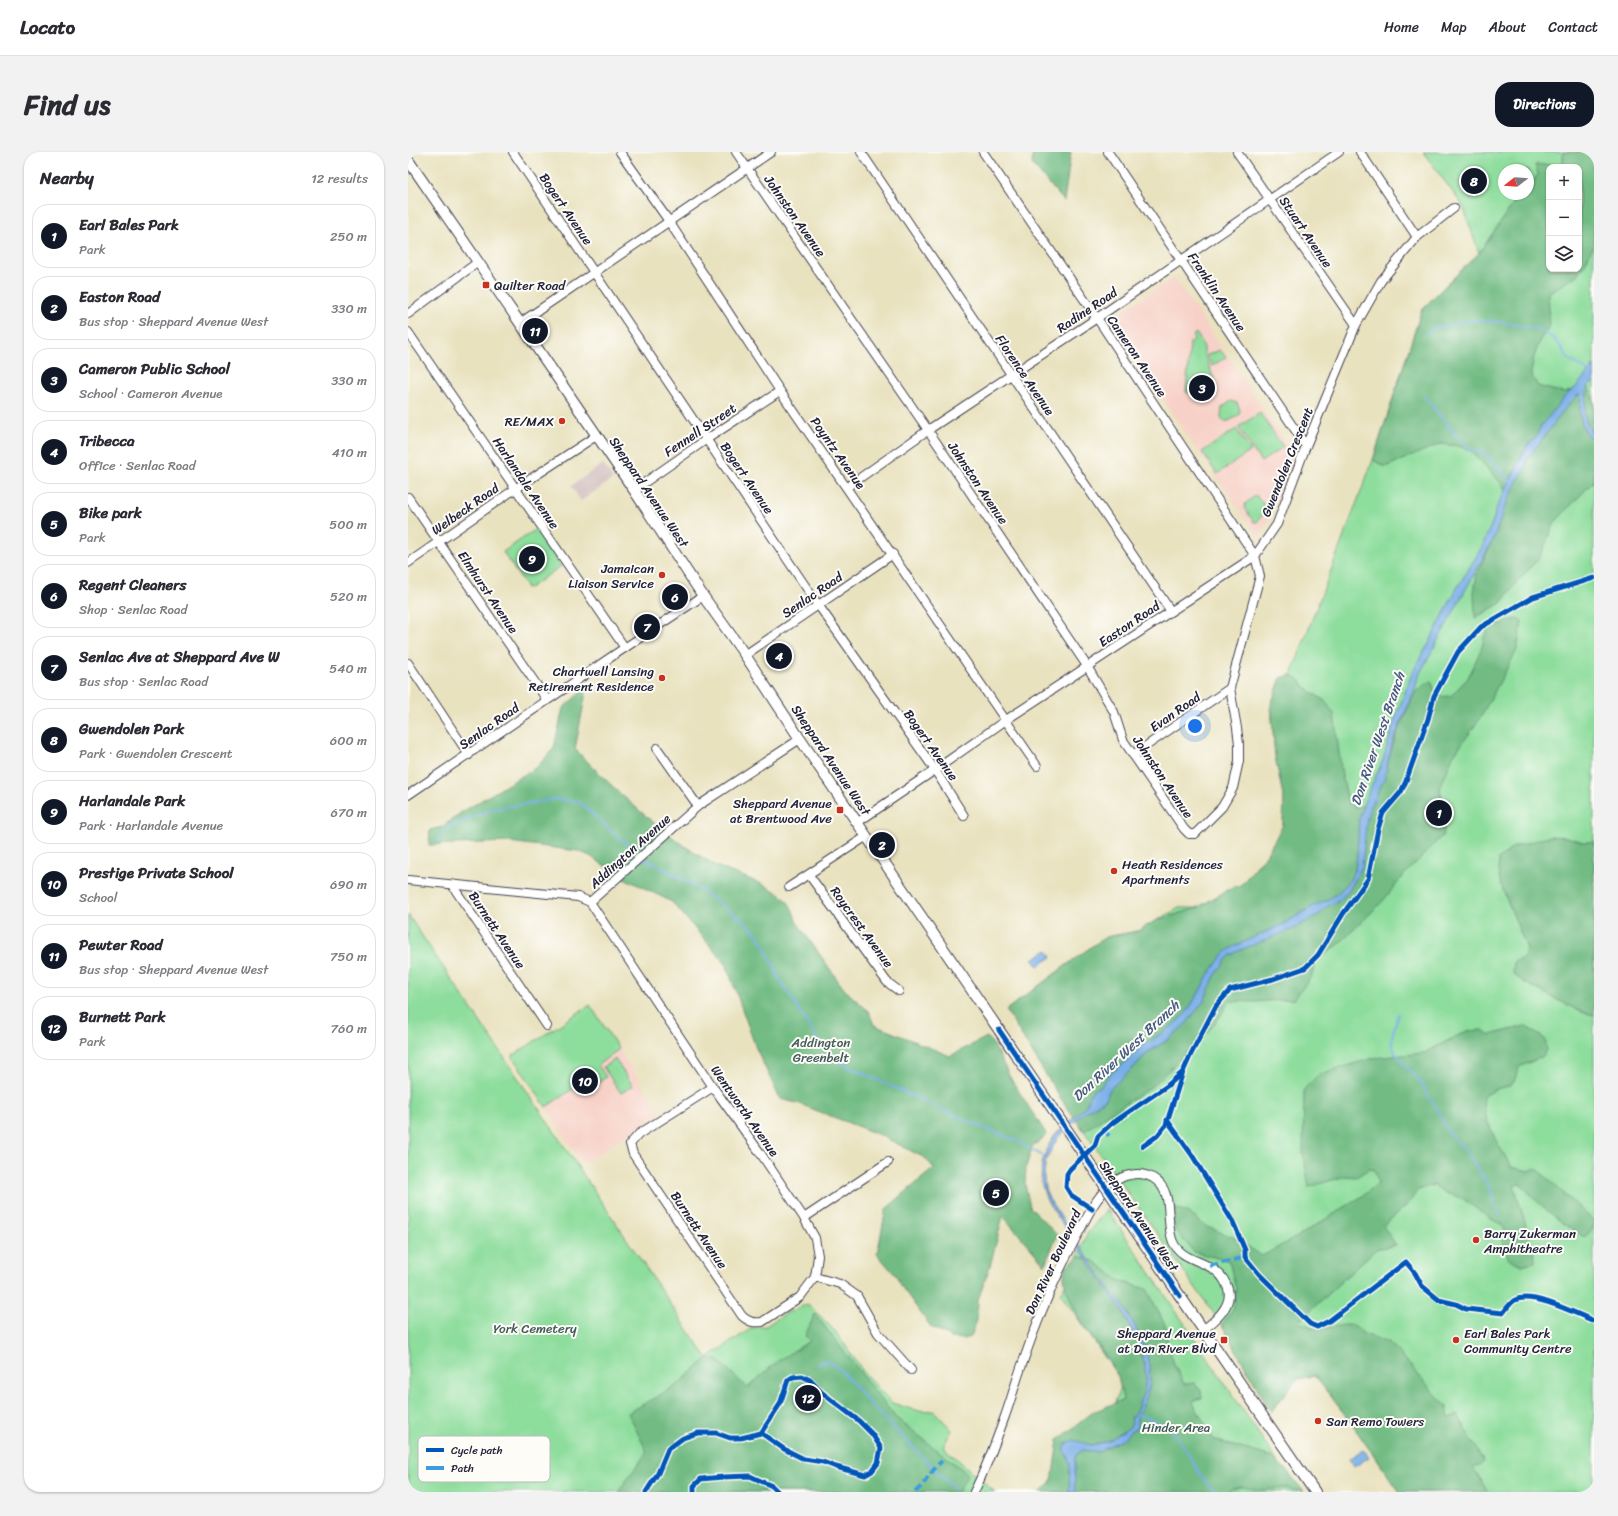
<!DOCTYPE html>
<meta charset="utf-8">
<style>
body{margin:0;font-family:Sriracha,sans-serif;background:#f2f2f3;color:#2b2b33}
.controls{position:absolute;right:12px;top:12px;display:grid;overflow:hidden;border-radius:8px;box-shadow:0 1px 3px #0004}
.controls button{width:36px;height:36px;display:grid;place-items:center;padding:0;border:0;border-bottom:1px solid #e1e1e2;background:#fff;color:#2b2b33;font:20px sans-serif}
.compass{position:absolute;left:1090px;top:12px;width:36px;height:36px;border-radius:50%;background:#fff;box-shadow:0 1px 3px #0004;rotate:253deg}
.you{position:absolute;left:787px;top:574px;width:14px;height:14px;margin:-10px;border:3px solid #fff;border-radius:50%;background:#1a73e8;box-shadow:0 0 0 6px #1a73e833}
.badge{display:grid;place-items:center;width:26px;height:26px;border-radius:50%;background:#111827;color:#fff;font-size:13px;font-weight:700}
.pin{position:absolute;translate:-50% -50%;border:2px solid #fff;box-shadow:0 1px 4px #0006}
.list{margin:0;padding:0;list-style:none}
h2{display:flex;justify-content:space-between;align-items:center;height:52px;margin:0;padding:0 16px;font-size:17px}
h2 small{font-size:13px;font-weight:400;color:#7c7c81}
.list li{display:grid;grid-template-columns:26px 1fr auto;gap:12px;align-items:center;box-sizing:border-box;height:64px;margin:0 8px 8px;padding:0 8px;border:1px solid #e1e1e2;border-radius:16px}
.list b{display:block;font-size:15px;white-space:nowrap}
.list p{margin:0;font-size:13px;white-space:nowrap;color:#7c7c81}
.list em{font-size:13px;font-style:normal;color:#7c7c81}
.icon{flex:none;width:22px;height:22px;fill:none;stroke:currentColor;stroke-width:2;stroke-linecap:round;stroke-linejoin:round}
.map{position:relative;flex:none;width:1186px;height:1340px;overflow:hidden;border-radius:16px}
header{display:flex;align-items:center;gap:24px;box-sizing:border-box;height:56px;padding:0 20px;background:#fff;border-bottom:1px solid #e1e1e2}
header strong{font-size:19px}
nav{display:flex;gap:22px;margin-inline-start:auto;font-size:14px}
.intro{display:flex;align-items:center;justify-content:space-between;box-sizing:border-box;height:96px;padding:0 24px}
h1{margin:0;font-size:28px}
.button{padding:10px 18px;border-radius:16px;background:#111827;color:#fff;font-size:14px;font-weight:700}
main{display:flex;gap:24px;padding:0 24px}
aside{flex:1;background:#fff;border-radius:16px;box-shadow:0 1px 3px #0004}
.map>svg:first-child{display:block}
</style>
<header>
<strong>Locato</strong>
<nav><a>Home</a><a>Map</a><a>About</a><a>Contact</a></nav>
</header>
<div class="intro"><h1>Find us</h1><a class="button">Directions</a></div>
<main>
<aside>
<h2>Nearby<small>12 results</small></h2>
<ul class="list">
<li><span class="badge">1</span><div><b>Earl Bales Park</b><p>Park</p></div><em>250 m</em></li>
<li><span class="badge">2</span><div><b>Easton Road</b><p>Bus stop · Sheppard Avenue West</p></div><em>330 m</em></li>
<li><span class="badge">3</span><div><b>Cameron Public School</b><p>School · Cameron Avenue</p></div><em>330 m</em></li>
<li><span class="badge">4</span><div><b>Tribecca</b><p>Office · Senlac Road</p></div><em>410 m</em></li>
<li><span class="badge">5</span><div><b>Bike park</b><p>Park</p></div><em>500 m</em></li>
<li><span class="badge">6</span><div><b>Regent Cleaners</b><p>Shop · Senlac Road</p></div><em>520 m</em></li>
<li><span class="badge">7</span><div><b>Senlac Ave at Sheppard Ave W</b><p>Bus stop · Senlac Road</p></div><em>540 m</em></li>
<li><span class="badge">8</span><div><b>Gwendolen Park</b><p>Park · Gwendolen Crescent</p></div><em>600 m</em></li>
<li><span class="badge">9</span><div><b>Harlandale Park</b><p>Park · Harlandale Avenue</p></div><em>670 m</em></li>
<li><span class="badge">10</span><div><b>Prestige Private School</b><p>School</p></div><em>690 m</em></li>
<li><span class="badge">11</span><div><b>Pewter Road</b><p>Bus stop · Sheppard Avenue West</p></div><em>750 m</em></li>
<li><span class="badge">12</span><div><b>Burnett Park</b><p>Park</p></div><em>760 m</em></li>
</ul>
</aside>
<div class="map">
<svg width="1186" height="1340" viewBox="0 0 1186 1340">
<rect width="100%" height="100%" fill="#fdfcf7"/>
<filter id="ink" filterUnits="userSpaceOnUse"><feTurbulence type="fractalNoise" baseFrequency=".025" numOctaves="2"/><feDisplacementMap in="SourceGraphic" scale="8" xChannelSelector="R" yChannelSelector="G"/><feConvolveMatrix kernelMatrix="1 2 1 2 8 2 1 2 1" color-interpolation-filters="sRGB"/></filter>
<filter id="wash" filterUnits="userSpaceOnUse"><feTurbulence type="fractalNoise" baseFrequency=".012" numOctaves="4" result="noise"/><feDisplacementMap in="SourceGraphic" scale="16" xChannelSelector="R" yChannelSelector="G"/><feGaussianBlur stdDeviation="0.9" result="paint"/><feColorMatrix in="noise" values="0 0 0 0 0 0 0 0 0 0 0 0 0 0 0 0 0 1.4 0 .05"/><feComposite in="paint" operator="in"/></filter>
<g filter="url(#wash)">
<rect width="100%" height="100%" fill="#e9e2bf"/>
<!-- built -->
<g fill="#f7d1c7">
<path d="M766 125 886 303 861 369 850 385 700 169Z"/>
<path d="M182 853 253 961 175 1012 104 904Z"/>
</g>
<!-- industrial -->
<path fill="#d2bfc0" d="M195 312 205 327 173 349 163 334Z"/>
<!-- green -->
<g fill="#8ddd9c" stroke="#58806c" fill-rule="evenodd">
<path d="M1015 0H1186V1340H992L938 1264 907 1224 889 1227 863 1260 814 1173 676 979 598 858 683 795 698 785 730 779 771 756H789L825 735 833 733 859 702 875 674 876 648 867 604 863 553 873 526 883 523 965 308 1014 157 1071 101 1055 54ZM1141 15H1171V117H1141ZM1096 18H1120V42H1096Z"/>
<path d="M786 182H789L796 195V200L808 233 793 232 790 236 782 235V241L778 240 782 190H785Z"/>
<path d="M812 198 818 205 804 214 799 203Z"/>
<path d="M823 249 829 251 832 258 831 263 821 269H815L813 266 814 256Z"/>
<path d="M852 261 875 295 853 310 830 275Z"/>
<path d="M828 277 843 299 809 322 794 300Z"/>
<path d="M848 343 851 348 860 356 849 370H846L836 356 838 351Z"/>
<path d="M128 377 153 414 120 437 95 400Z"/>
<path d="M0 763 299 1206 344 1176 358 1174 376 1162 400 1152 427 1179 457 1222 484 1251 506 1258 526 1259 544 1278 535 1295 587 1340H0Z"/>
<path d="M182 853 211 897 190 913 198 925 186 934 178 928 138 955 104 904Z"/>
<path d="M207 907 225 934 213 941 195 915Z"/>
<path d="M699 1057 890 1340H636L647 1322 703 1262 714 1230 653 1142 679 1082Z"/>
</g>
<!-- forest -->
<g fill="#72bc84" stroke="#4a6f60" fill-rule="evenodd">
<path d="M625 0H663L656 49 624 12Z"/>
<path d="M1155 0H1186V92L1176 114 1168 124 1140 141 1142 173 1132 188 1125 208 1123 223 1130 234 1156 241 1180 233 1186 251V329L1147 370 1132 405 1108 431 1093 451 1067 466 1066 440 1069 422 1081 396 1098 340 1094 332 1063 299 1051 294 1032 292 977 315 965 308 1014 157 1071 101 1112 42H1120V34L1125 30 1130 22 1127 13 1155 12ZM1141 15H1171V117H1141Z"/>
<path d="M1108 467 1114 469 1109 498 1071 568 1045 604 1032 636 1038 669 1035 683 996 723 974 750 930 793 908 809 903 825 886 847 847 850 822 849 806 873 746 933 676 979 651 944 598 858 683 795 698 785 730 779 747 769 789 756 825 735 833 733 859 702 875 673 876 648 867 604 863 553 873 526 883 523 890 526 899 537 917 549 926 562 934 624 941 652 949 656 962 650 973 629 991 576 1008 539 1023 529 1029 545 1043 544 1060 526 1074 495 1076 485 1081 476Z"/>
<path d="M179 535 167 597C209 640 254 683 307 713 329 725 374 733 384 757 386 761 387 765 388 769L436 837 461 860 466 873 542 904 579 885 585 892 604 929 639 983 624 995 618 1015 617 1032 622 1055 649 1083 637 1113 595 1064 582 1114 570 1148 569 1168 563 1185 556 1187 543 1186 523 1175 493 1134 489 1125 469 1102 478 1057 526 1016 517 1006 472 983 389 951 372 947 348 896 318 812 264 750 212 724 182 704 170 699 101 690 21 693 22 678 34 675 54 660 129 615 146 596 155 556Z"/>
<path d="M1143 684 1159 685 1175 690H1186V863L1173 860 1117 831 1105 822 1106 810 1115 806 1119 797 1093 733 1090 720 1091 707 1105 695Z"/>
<path d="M1117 874 1137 887 1139 898 1134 905 1111 915 1106 930 1101 934 1088 937 1075 945C1076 972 1091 992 1103 1015L1121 1019 1128 1016 1186 1069C1186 1077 1182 1081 1176 1085 1152 1071 1131 1053 1113 1032L1106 1033 1127 1104V1110L1113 1113 1100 1106 1093 1085 1097 1078 1093 1072 1081 1066 1054 1046 1037 1041 1026 1033 1010 1038 1000 1052 975 1074 988 1093 968 1097 890 1170 910 1177 943 1172 956 1182 982 1191 1039 1255 1041 1266 1050 1263 1076 1310 1065 1316 1080 1338 1077 1340H992L938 1264 907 1224 889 1227 863 1260 814 1173 826 1155 828 1137 821 1109 786 1100 767 1078 764 1061 768 1057 778 1059 799 1075 827 1086 854 1104 889 1085 956 1043 970 1031 967 1018 962 1017 948 1025 938 1024 901 1035 895 1002 896 937 911 922 965 906 1016 901 1059 879 1075 878 1082 883Z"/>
<path d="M671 1104 686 1109 712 1129 739 1137 758 1175 759 1189 766 1212 776 1232 787 1231 793 1238 794 1246 786 1248 785 1251 806 1288 864 1305 869 1311 878 1317 896 1340 878 1336 852 1338 833 1335 821 1338 820 1340H632L644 1329 650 1288 685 1260 715 1248 710 1224 688 1190 674 1173 658 1137 656 1125 657 1115Z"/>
<path d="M407 1162 487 1265 560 1322 550 1340H210L239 1300 220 1261 269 1233 300 1206 309 1207 339 1236 371 1208 402 1189 397 1184Z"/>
</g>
<!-- water -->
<g fill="#79afe7" stroke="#4e6891">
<path d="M1186 213V229L1179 235C1180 245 1175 255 1177 265 1178 274 1186 280 1186 289 1175 279 1171 268 1172 254 1172 249 1173 245 1172 241L1160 253 1120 306 1117 317 1110 328 1097 355 1086 386 1012 521 1005 542 984 592 976 628 964 651 959 666 954 715 941 739 931 749 920 754 912 762 885 777 833 798 823 803 818 808 806 826 796 849 778 872 760 888 739 901 725 916 702 937 698 947 677 960 651 984 638 1007 636 1024 637 1036 641 1047 695 1128 716 1155 727 1174 739 1203 741 1213 742 1231 738 1247 729 1266V1275L714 1288 695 1297 692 1300 675 1298 668 1303 667 1308V1340H661L662 1310 656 1299 658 1292 665 1288 683 1293 700 1289 721 1276 724 1271 723 1265H726L736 1239 738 1226 736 1210 730 1190 715 1160 639 1049 633 1030 634 1011 639 996 647 983 672 960 680 951 681 944 685 938 693 934 703 921 723 906 733 894 741 890 764 874 777 862 790 842 800 823 817 800 829 793 877 771 907 753 917 749 930 741 942 728 947 716 949 704 951 668 956 650 975 608 986 570 1003 524 1013 504 1019 495 1049 436 1074 395 1086 366 1087 359 1120 292 1127 287 1133 274 1157 244 1168 235Z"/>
<path d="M639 798 644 805 630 814 625 807Z"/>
<path d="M956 1298 961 1305 946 1315 941 1307Z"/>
</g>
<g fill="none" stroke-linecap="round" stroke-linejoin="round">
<!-- stream -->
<g stroke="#79afe7" stroke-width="2">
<path d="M1018 182 1028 175 1045 173 1061 169H1085L1130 177 1145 186 1153 195 1160 207 1180 219"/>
<path d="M1016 244 1046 281 1061 296 1078 302 1104 331"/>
<path d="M966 644 970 652"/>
<path d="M29 688 41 675 85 657 148 647 171 650 231 703"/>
<path d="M235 706 287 734 337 770 348 781 355 791 372 828 411 890 427 908 559 969 609 989 637 1005"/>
<path d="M990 862C988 867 988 872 986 877 985 882 983 887 984 892 985 904 1005 920 1012 930 1019 938 1016 943 1025 950L1040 979 1047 988 1057 997 1073 1022 1082 1036 1089 1060 1092 1063"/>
<path d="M410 1212 418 1209 430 1215 464 1254 547 1337"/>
<path d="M729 1262C744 1267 760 1273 770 1286 783 1303 790 1325 807 1340"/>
</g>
</g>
</g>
<g filter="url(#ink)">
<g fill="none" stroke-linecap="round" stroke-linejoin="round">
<defs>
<g id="minor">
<path d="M105 0 406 447 527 618 556 664"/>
<path d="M212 0 258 65 372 239 629 614"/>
<path d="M328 0 520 278 679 514 706 560 715 588 776 677 781 682H787L814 655 825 636 831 609V592L829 576 822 536 852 424 847 404 693 172 575 0"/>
<path d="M453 0 762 458"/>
<path d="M700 0 898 294"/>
<path d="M829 0 948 173"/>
<path d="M952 0 1009 85"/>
<path d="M0 162 70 110"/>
<path d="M112 171 363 0"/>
<path d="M0 180 217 496"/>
<path d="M439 335 520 278 689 166 931 0"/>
<path d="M226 338 299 287 372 239"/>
<path d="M0 345 139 548"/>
<path d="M0 411 107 337 188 284"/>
<path d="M337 503 485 402"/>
<path d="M0 511 61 603"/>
<path d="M249 596 290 654"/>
<path d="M725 603 822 536"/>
<path d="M0 643 206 503 295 444"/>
<path d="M450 670 527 618 598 568 847 404 869 372 898 294 948 173 973 129 1009 85 1046 56"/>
<path d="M401 723 479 830 491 839"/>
<path d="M0 728 170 745 182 750"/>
<path d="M44 733 139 874"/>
<path d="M381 735 459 684"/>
<path d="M182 750 305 935 353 1002 396 1066 407 1086 410 1104 407 1125 392 1145 354 1170C345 1171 341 1170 334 1164L225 1002 222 992 231 982 305 935"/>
<path d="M182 750 290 654 392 587"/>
<path d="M396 1066 480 1010"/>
<path d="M407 1125 432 1132 449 1144 470 1181 503 1218"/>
<path d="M566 1340C578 1316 587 1292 596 1267 603 1248 608 1229 615 1210 630 1166 648 1123 670 1082 676 1071 682 1058 689 1048 697 1037 709 1025 722 1023 730 1021 738 1022 745 1026 768 1040 756 1069 765 1090 776 1114 811 1106 820 1137 825 1154 807 1169 795 1178"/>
</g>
<g id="major">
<path d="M0 8 112 171 226 338 295 444 337 503 392 587 591 878"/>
<path d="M772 1144 907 1340"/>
</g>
</defs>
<!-- minor casing -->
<use href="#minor" stroke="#403f4f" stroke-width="10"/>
<!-- major casing -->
<use href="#major" stroke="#403f4f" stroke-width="12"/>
<!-- minor -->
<use href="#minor" stroke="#fff" stroke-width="8"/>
<!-- major -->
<use href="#major" stroke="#fff" stroke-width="10"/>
<defs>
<path id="major-bridge" d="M591 878 772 1144"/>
</defs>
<!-- major-bridge casing -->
<use href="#major-bridge" stroke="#403f4f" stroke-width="12" stroke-linecap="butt"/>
<!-- major-bridge -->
<use href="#major-bridge" stroke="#fff" stroke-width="10"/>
<!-- quiet -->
<g stroke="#3c9ce2" stroke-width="4" stroke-dasharray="8 4" stroke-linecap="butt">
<path d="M695 979 698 980 703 987"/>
<path d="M802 1114C814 1110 825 1109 837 1105"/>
<path d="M507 1340C518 1332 523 1318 534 1309"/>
</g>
<defs>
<g id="cycleway">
<path d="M591 878 772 1144"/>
<path d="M759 968 784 1003 825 1070 837 1098V1105L851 1122 902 1172 909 1175 921 1169 998 1110 1007 1121 1014 1134 1031 1148 1048 1152 1058 1157 1095 1161C1098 1157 1103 1150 1107 1148 1124 1139 1169 1162 1186 1169"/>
<path d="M735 994 749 984 758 973 775 920 783 902 808 854 822 838 865 827 897 816 910 803 935 762 960 727 970 677 975 661 993 640 998 629 1020 567 1026 544 1050 500 1073 475 1125 445 1186 426"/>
<path d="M684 1057 663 1043 658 1035 659 1022 663 1016 687 993 690 984 703 972 759 934 775 920"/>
<path d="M238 1340 250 1321 260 1297 275 1286 290 1281H308L322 1286H333L353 1281 372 1252 380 1228 385 1225 394 1224 402 1228 413 1240 451 1269 464 1282 473 1296 470 1311 464 1319 457 1323 428 1315 415 1310 396 1307 376 1297 353 1281"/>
<path d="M286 1340V1334L293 1327 315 1325 342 1324 364 1334 370 1340"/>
</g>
</defs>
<!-- cycleway casing -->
<use href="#cycleway" stroke="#fdfcf7" stroke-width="8"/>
<!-- cycleway -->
<use href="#cycleway" stroke="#0057b8" stroke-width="5"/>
</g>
</g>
<!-- markers -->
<g fill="#c8321e" stroke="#fdfcf7" stroke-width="1.5">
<rect x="74" y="129" width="8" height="8" rx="2"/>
<circle cx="154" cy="269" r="4"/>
<circle cx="254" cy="423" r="4"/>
<circle cx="254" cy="526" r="4"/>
<rect x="428" y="654" width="8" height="8" rx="2"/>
<circle cx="706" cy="719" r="4"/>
<circle cx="1068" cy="1088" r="4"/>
<rect x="812" y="1184" width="8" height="8" rx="2"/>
<circle cx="1048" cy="1188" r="4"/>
<circle cx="910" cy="1269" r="4"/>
</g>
<g text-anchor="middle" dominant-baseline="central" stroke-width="4" stroke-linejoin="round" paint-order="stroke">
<!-- street labels -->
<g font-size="13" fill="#22223b" stroke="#fdfcf7">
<text transform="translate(158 57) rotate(56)">Bogert Avenue</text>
<text transform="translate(387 64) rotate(55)">Johnston Avenue</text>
<text transform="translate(898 80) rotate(56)">Stuart Avenue</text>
<text transform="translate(809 140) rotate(56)">Franklin Avenue</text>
<text transform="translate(679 158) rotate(-34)">Radine Road</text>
<text transform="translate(729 204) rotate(56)">Cameron Avenue</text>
<text transform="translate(617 223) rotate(56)">Florence Avenue</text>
<text transform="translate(292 278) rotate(-34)">Fennell Street</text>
<text transform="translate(430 301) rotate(55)">Poyntz Avenue</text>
<text transform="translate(879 310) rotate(-68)">Gwendolen Crescent</text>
<text transform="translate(339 326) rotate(56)">Bogert Avenue</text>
<text transform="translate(118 331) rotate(56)">Harlandale Avenue</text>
<text transform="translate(570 331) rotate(56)">Johnston Avenue</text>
<text transform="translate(241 340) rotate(56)">Sheppard Avenue West</text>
<text transform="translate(57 357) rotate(-35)">Welbeck Road</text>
<text transform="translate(80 440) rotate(56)">Elmhurst Avenue</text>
<text transform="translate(404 443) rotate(-34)">Senlac Road</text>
<text transform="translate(721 472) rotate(-34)">Easton Road</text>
<text transform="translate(767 560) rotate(-35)">Evan Road</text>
<text transform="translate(81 574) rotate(-35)">Senlac Road</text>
<text transform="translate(523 593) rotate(55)">Bogert Avenue</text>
<text transform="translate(423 608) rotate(56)">Sheppard Avenue West</text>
<text transform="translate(755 625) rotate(56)">Johnston Avenue</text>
<text transform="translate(222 699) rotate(-42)">Addington Avenue</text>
<text transform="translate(454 775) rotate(54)">Roycrest Avenue</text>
<text transform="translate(89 778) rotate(56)">Burnett Avenue</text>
<text transform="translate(337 959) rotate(55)">Wentworth Avenue</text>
<text transform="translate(731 1064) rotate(56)">Sheppard Avenue West</text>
<text transform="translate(291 1078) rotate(56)">Burnett Avenue</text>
<text transform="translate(645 1110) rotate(-65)">Don River Boulevard</text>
</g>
<!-- poi labels -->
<g font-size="13" fill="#22223b" stroke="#fdfcf7" text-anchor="start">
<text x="86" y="133">Quilter Road</text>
<text x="146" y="269" text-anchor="end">RE/MAX</text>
<text x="246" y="416" text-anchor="end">Jamaican<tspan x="246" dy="15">Liaison Service</tspan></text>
<text x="246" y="519" text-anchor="end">Chartwell Lansing<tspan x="246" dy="15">Retirement Residence</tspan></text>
<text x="424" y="651" text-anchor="end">Sheppard Avenue<tspan x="424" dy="15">at Brentwood Ave</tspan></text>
<text x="714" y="712">Heath Residences<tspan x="714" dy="15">Apartments</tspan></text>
<text x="1076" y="1081">Barry Zukerman<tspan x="1076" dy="15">Amphitheatre</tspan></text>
<text x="808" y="1181" text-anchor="end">Sheppard Avenue<tspan x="808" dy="15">at Don River Blvd</tspan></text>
<text x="1056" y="1181">Earl Bales Park<tspan x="1056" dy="15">Community Centre</tspan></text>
<text x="918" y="1269">San Remo Towers</text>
</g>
<!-- park labels -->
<g font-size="13" fill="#425a58" stroke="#fdfcf7">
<text x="413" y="890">Addington<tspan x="413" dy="15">Greenbelt</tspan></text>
<text x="127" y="1176">York Cemetery</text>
<text x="768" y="1275">Hinder Area</text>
</g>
<!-- water labels -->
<g font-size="14" font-style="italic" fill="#455a80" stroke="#fdfcf7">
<text transform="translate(970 587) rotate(-71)">Don River West Branch</text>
<text transform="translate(718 899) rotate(-43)">Don River West Branch</text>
</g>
</g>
<!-- legend -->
<rect x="10" y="1284" width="132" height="46" rx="6" fill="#fdfcf7" stroke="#bbbbbf" stroke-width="1"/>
<rect x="18" y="1296" width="18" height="4" fill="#0057b8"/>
<rect x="18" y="1314" width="18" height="4" fill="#3c9ce2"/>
<g font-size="11" fill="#22223b">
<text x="43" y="1302">Cycle path</text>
<text x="43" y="1320">Path</text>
</g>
</svg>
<div class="controls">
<button>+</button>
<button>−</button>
<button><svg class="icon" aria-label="layers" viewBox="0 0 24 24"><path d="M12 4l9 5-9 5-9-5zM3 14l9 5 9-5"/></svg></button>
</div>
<svg class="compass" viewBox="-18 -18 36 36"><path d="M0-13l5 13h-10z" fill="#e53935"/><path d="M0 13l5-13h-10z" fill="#7c7c81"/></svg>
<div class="you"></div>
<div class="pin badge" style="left:1031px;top:661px">1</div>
<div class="pin badge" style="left:474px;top:693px">2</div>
<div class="pin badge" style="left:794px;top:236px">3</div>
<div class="pin badge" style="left:371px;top:504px">4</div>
<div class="pin badge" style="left:588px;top:1041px">5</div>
<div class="pin badge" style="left:267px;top:445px">6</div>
<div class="pin badge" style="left:239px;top:475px">7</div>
<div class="pin badge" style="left:1066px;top:29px">8</div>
<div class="pin badge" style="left:124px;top:407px">9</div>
<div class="pin badge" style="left:177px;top:929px">10</div>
<div class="pin badge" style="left:127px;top:179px">11</div>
<div class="pin badge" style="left:400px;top:1246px">12</div>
</div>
</main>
